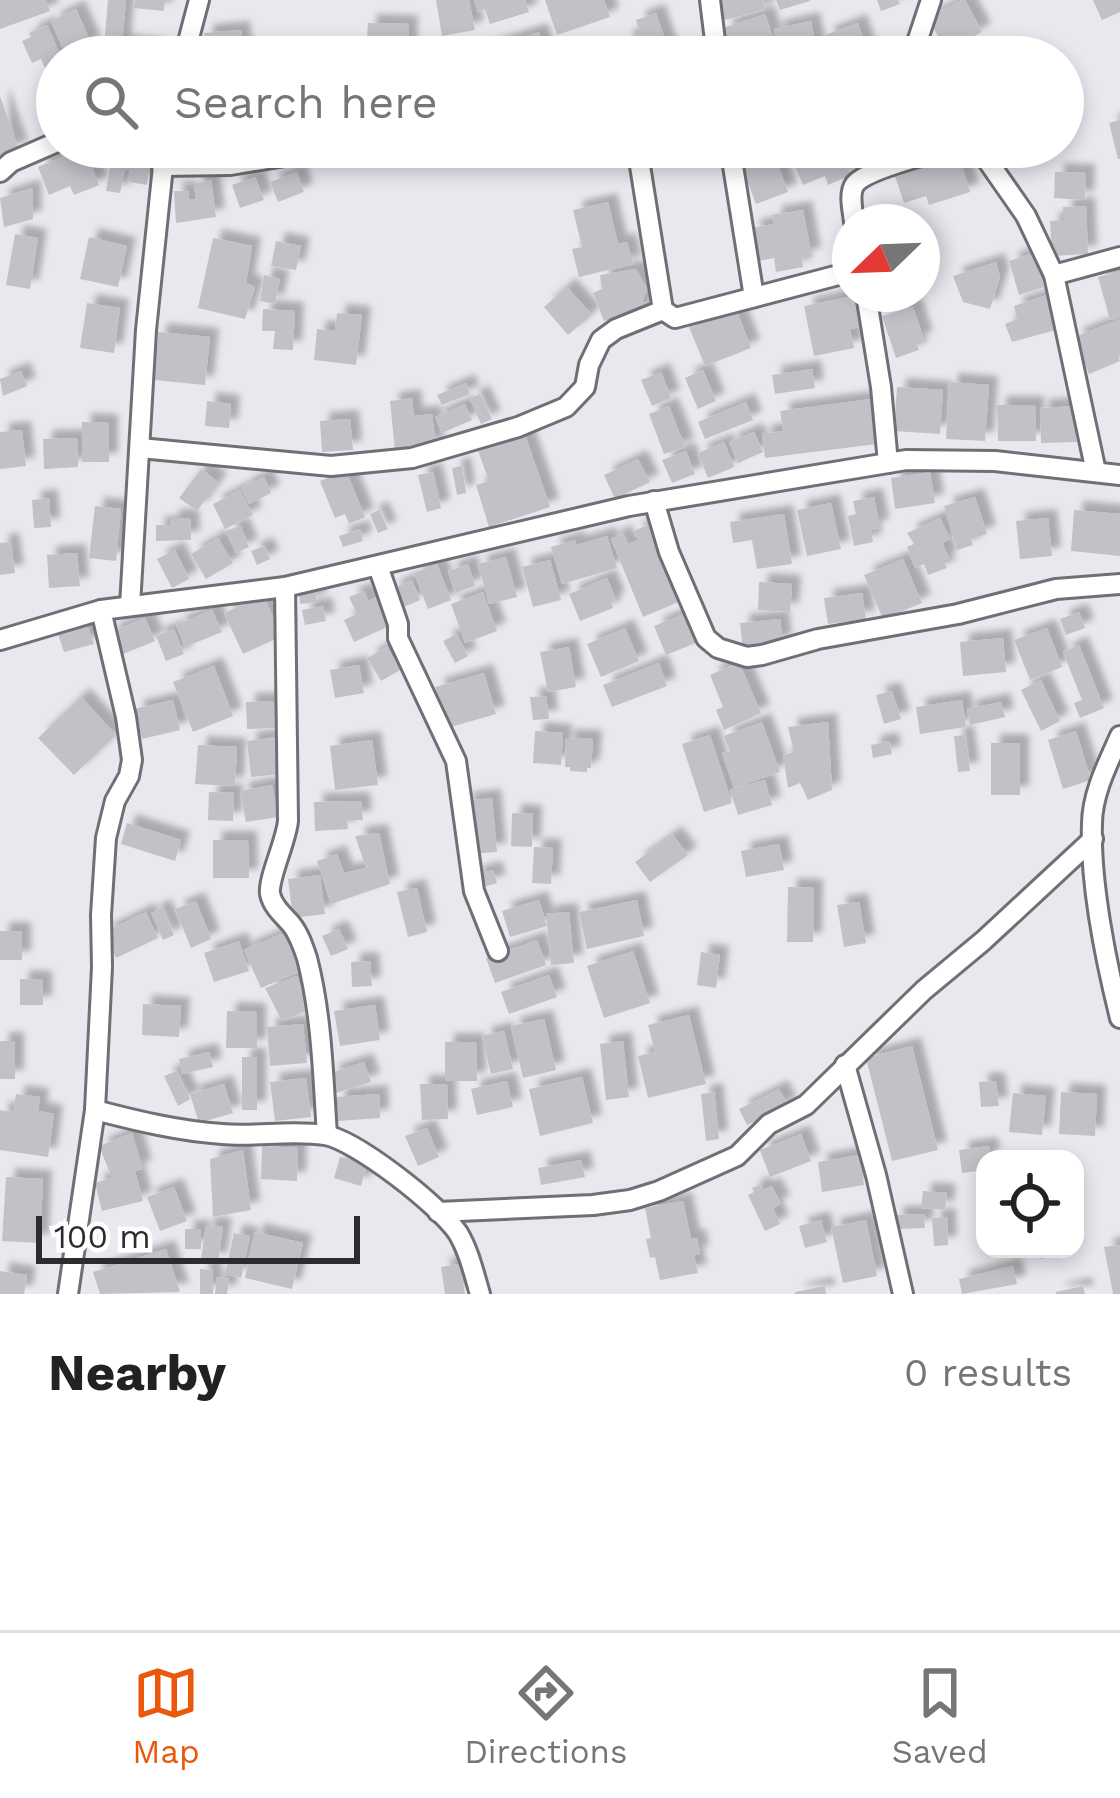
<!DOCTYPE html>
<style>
body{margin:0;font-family:"Work Sans",sans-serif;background:#f2f2f2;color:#222}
.controls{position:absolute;right:36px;bottom:36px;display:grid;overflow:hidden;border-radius:24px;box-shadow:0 6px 18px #0003}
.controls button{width:108px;height:108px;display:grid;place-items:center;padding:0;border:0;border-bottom:3px solid #e0e0e0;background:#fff;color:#222;font:60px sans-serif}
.compass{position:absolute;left:832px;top:204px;width:108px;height:108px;border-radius:50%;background:#fff;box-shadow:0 6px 18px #0003;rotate:247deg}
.scale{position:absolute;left:36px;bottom:30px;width:324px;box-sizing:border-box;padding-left:12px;border:6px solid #2c2c2f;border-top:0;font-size:33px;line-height:42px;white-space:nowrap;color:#2c2c2f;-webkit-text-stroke:9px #fff;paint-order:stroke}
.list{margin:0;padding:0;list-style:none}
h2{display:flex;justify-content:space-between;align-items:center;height:156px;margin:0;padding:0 48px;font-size:51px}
h2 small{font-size:39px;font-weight:400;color:#767676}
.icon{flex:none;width:66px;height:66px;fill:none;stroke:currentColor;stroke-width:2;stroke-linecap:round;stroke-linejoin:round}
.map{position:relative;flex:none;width:1120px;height:1294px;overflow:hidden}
.search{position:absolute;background:#fff;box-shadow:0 6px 18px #0003;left:36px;right:36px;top:36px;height:132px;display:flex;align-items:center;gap:30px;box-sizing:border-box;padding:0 42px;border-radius:66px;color:#767676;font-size:45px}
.sheet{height:336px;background:#fff}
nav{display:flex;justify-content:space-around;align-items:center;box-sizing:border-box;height:168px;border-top:3px solid #e0e0e0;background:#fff;font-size:33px;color:#767676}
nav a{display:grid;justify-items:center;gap:6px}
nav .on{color:#ea580c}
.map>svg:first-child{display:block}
</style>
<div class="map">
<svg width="1120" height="1294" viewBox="0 0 1120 1294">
<defs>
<filter id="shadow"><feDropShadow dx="9" dy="-9" stdDeviation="3" flood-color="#0004"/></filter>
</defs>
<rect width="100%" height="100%" fill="#e8e8ef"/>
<!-- building -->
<g fill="#c1c2c8" filter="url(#shadow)">
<path d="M0 0H46L50 11 0 29Z"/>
<path d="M108 0H126L122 44 153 47 152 57H103Z"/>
<path d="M135 0H165L164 11 134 8Z"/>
<path d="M436 0H469L475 30 442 36Z"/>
<path d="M474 0H525L529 12 490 24 485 9 478 12Z"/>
<path d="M545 0H604L610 17 557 35Z"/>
<path d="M720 0H763L765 10 724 20Z"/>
<path d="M776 0H810V1L780 10Z"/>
<path d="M877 0H898L900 4 881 11Z"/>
<path d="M962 0H965L982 32 946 51 928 18Z"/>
<path d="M1093 0H1120V12L1102 20Z"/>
<path d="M76 9 92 45 70 55 66 46 62 47 51 21Z"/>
<path d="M656 13 670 54 662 57H630L624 39 640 33 636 20Z"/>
<path d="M765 14 776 46 743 57H733L723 28Z"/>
<path d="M811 21 818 57H780L774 29Z"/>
<path d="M368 23 409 24 408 57 366 56Z"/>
<path d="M858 23 869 57H833L825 35Z"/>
<path d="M47 25 61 57H57V63L45 68 41 59 32 63 22 41 31 37 29 33Z"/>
<path d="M241 30 244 57H206L204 33Z"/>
<path d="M539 32 546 57H488L486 49Z"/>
<path d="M0 96 19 149 0 156Z"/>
<path d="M1120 120V159H1118L1109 123Z"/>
<path d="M676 147H711V148L680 158Z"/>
<path d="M805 147H839L851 175 828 185 825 176 803 185 789 153Z"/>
<path d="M846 147H877L882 162 854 170Z"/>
<path d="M992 147H1020L1026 161 1001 170Z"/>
<path d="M84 148 99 185 74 195 70 186 49 195 38 167Z"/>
<path d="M113 150 151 156 147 185 129 182 131 170 125 169 120 193 106 191Z"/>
<path d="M959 156 970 192 929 205 926 196 904 203 895 176Z"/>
<path d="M762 157 766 167 777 163 788 192 756 204 741 165Z"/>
<path d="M297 172 304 192 278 202 270 182Z"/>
<path d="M1055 172 1086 173 1085 200 1054 198Z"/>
<path d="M255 177 264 200 240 208 232 185Z"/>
<path d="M211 180 216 217 176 223 174 191H189V200L196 199 194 184Z"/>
<path d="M32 188 33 219 4 227 0 198Z"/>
<path d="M608 202 618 244 627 242 633 264 579 277 572 249 582 247 573 210Z"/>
<path d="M1086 206 1088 254 1052 256 1050 221 1063 220V207Z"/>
<path d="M803 210 812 257 802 258 803 267 776 272 774 258 758 261 751 228 774 224 772 215Z"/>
<path d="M15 234 38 238 30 289 6 285Z"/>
<path d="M89 237 127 246 118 287 80 279Z"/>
<path d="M213 238 252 246 246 283 255 287 245 319 198 308Z"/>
<path d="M276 241 301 246 296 270 271 266Z"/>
<path d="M1034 253 1044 287 1019 295 1009 261Z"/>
<path d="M996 262 1000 277 990 309 963 302 953 276Z"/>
<path d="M636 269 647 289 642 302 645 310 625 319 623 315 604 321 593 293 602 289 600 275Z"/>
<path d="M1120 271V317L1110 320 1098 277Z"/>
<path d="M264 275 280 279 275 304 260 301Z"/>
<path d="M567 287 592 315 568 335 544 307Z"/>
<path d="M1053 293 1063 328 1012 342 1005 324 1017 319 1014 306Z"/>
<path d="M858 295 864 326 850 329 854 348 814 356 804 306Z"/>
<path d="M87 303 120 308 114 353 80 348Z"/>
<path d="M913 307 924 340 916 342 919 350 896 358 882 316Z"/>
<path d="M263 309 295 311 293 350 273 349 275 331H262Z"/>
<path d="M736 309 751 348 705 366 689 327Z"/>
<path d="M337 313 362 315 356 365 314 360 317 329 335 331Z"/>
<path d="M1120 319V354L1117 355 1120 361 1089 374 1074 337Z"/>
<path d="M158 332 210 337 205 385 154 380Z"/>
<path d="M812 369 815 388 775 394 772 375Z"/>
<path d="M703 370 716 401 698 409 685 378Z"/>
<path d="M21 371 27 386 3 396 0 379Z"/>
<path d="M661 372 671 398 652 406 641 380Z"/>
<path d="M949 382 989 385 985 441 946 439Z"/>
<path d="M466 383 470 394 442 405 437 395Z"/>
<path d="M897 387 943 390 940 434 894 431Z"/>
<path d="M480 394 492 419 481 424 470 399Z"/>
<path d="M412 398 414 416 432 414 436 446 395 451 390 401Z"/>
<path d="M871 399 877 444 765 458 762 434 783 431 780 411Z"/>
<path d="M207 401 231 404 229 428 205 426Z"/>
<path d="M746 402 753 420 705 439 698 422Z"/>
<path d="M465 404 472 420 442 433 435 417Z"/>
<path d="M997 405H1035L1036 441H998Z"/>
<path d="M669 406 685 447 664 454 649 414Z"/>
<path d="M1076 406 1077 442 1041 443 1040 408Z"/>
<path d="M350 419 353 450 322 452 320 421Z"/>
<path d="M82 422 109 423V462H82Z"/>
<path d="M22 430 26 466 0 469V432Z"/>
<path d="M524 432 550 507 489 527 476 485 489 481 477 448Z"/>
<path d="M754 432 763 452 738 463 729 442Z"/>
<path d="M77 438 78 467 44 469 43 439Z"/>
<path d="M724 442 734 467 708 478 698 453Z"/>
<path d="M686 451 695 474 672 483 662 460Z"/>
<path d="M638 459 650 482 615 499 604 475Z"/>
<path d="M462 466 466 493 457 495 452 468Z"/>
<path d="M201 469 218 482 197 511 179 498Z"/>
<path d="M346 471 365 517 349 524 345 514 335 518 320 481Z"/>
<path d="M433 472 441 508 427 512 418 475Z"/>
<path d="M930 472 935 503 895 509 891 478Z"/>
<path d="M264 477 271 493 249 504 241 488Z"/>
<path d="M240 490 253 515 225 529 213 504Z"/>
<path d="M874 497 880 528 871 530 873 542 854 546 848 516 856 514 853 501Z"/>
<path d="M975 497 987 534 971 539 973 545 957 550 944 506Z"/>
<path d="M49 498 51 527 34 528 32 500Z"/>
<path d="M831 503 841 549 807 556 797 510Z"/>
<path d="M95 506 121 509 116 561 89 558Z"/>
<path d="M379 510 388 529 378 533 370 514Z"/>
<path d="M1074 510 1120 514V556L1071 551Z"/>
<path d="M784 514 792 564 757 569 752 540 733 543 730 522Z"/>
<path d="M170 518H190L191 540 156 541V525H170Z"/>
<path d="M940 518 950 539 942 543 949 558 943 560 947 568 928 575 924 564 915 568 907 547 914 544 907 533Z"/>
<path d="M1048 518 1052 556 1020 559 1016 521Z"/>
<path d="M650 524 681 601 643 617 611 539 623 534 627 545 638 540 634 531Z"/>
<path d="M240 526 249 547 236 553 226 531Z"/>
<path d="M360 529 363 541 343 547 339 536Z"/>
<path d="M607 536 617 568 562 584 551 547 575 540 576 545Z"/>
<path d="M218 538 233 563 206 579 191 554Z"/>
<path d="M10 542 15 573 0 575V543Z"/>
<path d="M264 546 270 559 257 565 251 551Z"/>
<path d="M175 550 189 579 172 588 157 559Z"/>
<path d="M77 553 80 586 49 588 47 555Z"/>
<path d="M506 557 517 597 489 604 478 564Z"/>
<path d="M903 559 922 603 883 619 864 575Z"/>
<path d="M550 560 561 600 533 607 522 567Z"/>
<path d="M437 564 451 600 428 609 414 573Z"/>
<path d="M468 564 475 586 455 593 448 571Z"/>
<path d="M607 578 616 600 611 602 613 608 580 621 569 594Z"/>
<path d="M412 580 420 600 399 609 391 589Z"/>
<path d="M759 582 792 584 790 612 758 610Z"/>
<path d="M315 588 317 602 300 604 299 590Z"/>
<path d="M364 591 368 601 381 595 394 624 354 642 344 620 357 614 349 597Z"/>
<path d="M483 592 497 631 465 643 451 604Z"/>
<path d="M862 593 866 619 828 624 824 598Z"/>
<path d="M263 595 282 636 243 654 224 613Z"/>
<path d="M323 606 326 621 305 625 302 610Z"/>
<path d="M212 610 222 632 185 647 176 625Z"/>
<path d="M1079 612 1085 628 1066 635 1060 619Z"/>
<path d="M686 613 698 642 666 655 654 626Z"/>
<path d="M145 618 155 641 118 656 109 633Z"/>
<path d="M780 619 783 644 743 649 740 623Z"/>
<path d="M87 625 94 644 64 652 58 634Z"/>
<path d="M625 628 639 661 601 677 587 644Z"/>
<path d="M1047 628 1062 667 1030 680 1014 640Z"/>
<path d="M174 629 184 654 166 661 156 636Z"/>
<path d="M456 634 468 656 455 663 443 641Z"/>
<path d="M1003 638 1006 672 963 676 960 642Z"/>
<path d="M1079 645 1104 708 1080 718 1074 703 1082 700 1063 652Z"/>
<path d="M387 647 400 670 381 681 367 658Z"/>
<path d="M569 647 576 687 548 692 540 652Z"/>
<path d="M739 662 761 713 724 730 716 710 723 707 710 675Z"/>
<path d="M659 663 667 686 612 707 603 685Z"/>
<path d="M359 665 364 693 335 698 330 670Z"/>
<path d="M214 666 233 716 193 732 173 682Z"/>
<path d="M484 673 496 714 447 728 435 687Z"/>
<path d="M1041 680 1060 721 1041 731 1021 690Z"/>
<path d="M892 691 901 719 884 724 876 695Z"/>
<path d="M546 696 549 719 533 720 530 697Z"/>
<path d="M81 697 116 735 74 775 38 738Z"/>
<path d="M173 700 180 730 142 739 134 709Z"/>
<path d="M962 700 966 727 920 734 916 707Z"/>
<path d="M274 701 275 728 247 729 246 702Z"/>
<path d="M1001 702 1005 717 970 725 967 709Z"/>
<path d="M762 722 780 772 734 788 722 753 730 751 724 736Z"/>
<path d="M828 722 832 790 808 800 800 783 788 788 783 755 794 752 788 727Z"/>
<path d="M535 731 563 733 561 765 533 763Z"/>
<path d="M1076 731 1091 780 1063 789 1048 740Z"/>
<path d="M710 735 732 803 704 812 682 744Z"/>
<path d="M965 735 970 771 958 772 954 736Z"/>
<path d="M277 737 281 774 251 777 247 741Z"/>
<path d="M566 738 593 739 591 768H587V772L570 771V767H565Z"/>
<path d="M372 740 378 785 335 790 330 746Z"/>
<path d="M889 741 892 754 873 758 871 745Z"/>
<rect x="991" y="743" width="29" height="52"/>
<path d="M198 745 237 747 235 786 195 784Z"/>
<path d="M765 780 772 805 738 815 730 790Z"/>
<path d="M272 785 278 817 246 822 240 791Z"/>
<path d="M209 792 234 793 233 821 208 820Z"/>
<path d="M492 798 497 852 469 854 464 801Z"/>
<path d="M361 801 363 820H347L348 829 315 831 314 802Z"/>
<path d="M512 813 533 814 532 847 511 846Z"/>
<path d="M127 823 181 840 175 861 121 844Z"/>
<path d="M379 833 390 884 331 904 317 861 337 854 344 873 366 868 355 836Z"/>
<path d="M673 835 688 855 650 882 635 862Z"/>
<path d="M213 840H248L249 878H213Z"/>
<path d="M779 844 784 870 746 877 741 851Z"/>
<path d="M534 847 553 848 551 884 532 883Z"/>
<path d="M493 870 497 883 476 889 473 875Z"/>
<path d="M320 875 325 914 293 918 288 879Z"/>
<path d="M788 887 814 888 813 942H787Z"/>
<path d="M417 888 427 932 408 937 397 892Z"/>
<path d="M539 900 547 926 510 937 502 911Z"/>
<path d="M637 900 644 936 587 949 579 912Z"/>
<path d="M196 901 211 939 191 948 175 909Z"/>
<path d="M859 902 866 943 844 947 837 905Z"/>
<path d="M162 908 174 935 163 940 151 913Z"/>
<path d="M146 912 158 938 116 958 104 932Z"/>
<path d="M569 912 574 963 551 965 546 914Z"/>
<path d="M339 929 348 949 331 956 322 936Z"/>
<rect x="0" y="931" width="22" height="29"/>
<path d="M288 931 305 969 261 988 244 950Z"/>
<path d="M537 940 546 965 495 983 486 958Z"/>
<path d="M239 941 249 971 214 982 204 953Z"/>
<path d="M633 951 650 1003 604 1018 587 966Z"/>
<path d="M701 952 720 955 716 988 697 985Z"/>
<path d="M370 961 372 986 352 987 351 962Z"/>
<path d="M549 975 557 997 509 1014 501 992Z"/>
<path d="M297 976 309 1010 282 1021 265 988Z"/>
<path d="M20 979 43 980V1005H20Z"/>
<path d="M143 1004 181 1006 179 1037 142 1035Z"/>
<path d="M375 1005 380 1040 340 1046 334 1011Z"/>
<path d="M227 1011 257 1012V1048H226Z"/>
<path d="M689 1015 706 1084 648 1098 638 1056 655 1052 648 1025Z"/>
<path d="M544 1019 556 1070 523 1078 511 1026Z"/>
<path d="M303 1024 307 1063 270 1066 267 1027Z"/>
<path d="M504 1031 513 1069 491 1074 482 1036Z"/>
<rect x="0" y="1041" width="15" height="38"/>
<path d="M623 1041 629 1097 606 1100 600 1044Z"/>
<path d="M445 1042H476L477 1081H445Z"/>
<path d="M912 1046 938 1150 892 1161 866 1058Z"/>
<path d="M209 1052 213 1067 182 1074 179 1059Z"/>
<rect x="242" y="1057" width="15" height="53"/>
<path d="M364 1062 371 1082 336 1093 330 1073Z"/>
<path d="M177 1071 190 1099 178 1106 164 1076Z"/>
<path d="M582 1077 593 1123 540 1136 529 1089Z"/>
<path d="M306 1078 311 1117 275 1121 270 1082Z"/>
<path d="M507 1081 513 1107 477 1115 471 1089Z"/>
<path d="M996 1081 999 1106 981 1107 979 1082Z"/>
<path d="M224 1084 233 1113 199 1123 190 1094Z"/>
<path d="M420 1084H447L448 1119 422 1120Z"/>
<path d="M779 1089 788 1106 747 1125 739 1109Z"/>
<path d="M714 1092 719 1139 706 1141 701 1094Z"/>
<path d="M1061 1092 1097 1094 1095 1136 1059 1134Z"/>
<path d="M1013 1093 1046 1096 1042 1135 1009 1132Z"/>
<path d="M16 1094 40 1097 38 1111 54 1114 48 1157 0 1150V1110L13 1112Z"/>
<path d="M379 1094 380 1118 338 1121 336 1097Z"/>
<path d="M427 1128 439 1157 418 1166 405 1136Z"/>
<path d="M132 1133 143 1169 135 1171 143 1201 102 1211 95 1183 112 1178 99 1146Z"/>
<path d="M801 1134 811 1161 770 1177 760 1150Z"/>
<path d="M262 1146 298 1148 297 1181 261 1179Z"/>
<path d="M989 1146 991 1159H985V1189H981L978 1171 962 1173 959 1150Z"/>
<path d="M243 1150 251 1210 213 1217 210 1159Z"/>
<path d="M859 1155 864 1185 822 1192 818 1162Z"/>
<path d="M340 1157 367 1164 361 1186 334 1178Z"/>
<path d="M581 1160 585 1177 541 1185 538 1168Z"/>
<path d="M6 1177 43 1179 40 1243 2 1241Z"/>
<path d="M760 1185 763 1190 772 1186 781 1204 773 1208 780 1224 765 1231 748 1195 754 1192 752 1188Z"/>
<path d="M174 1187 187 1221 160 1231 147 1197Z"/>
<path d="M923 1191 947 1193 945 1210 921 1208Z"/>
<path d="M683 1201 691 1239 697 1238 700 1254 694 1255 698 1273 660 1280 655 1257 650 1258 646 1239 651 1238 645 1208Z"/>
<path d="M924 1214 925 1228 895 1229 894 1215Z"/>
<path d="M947 1217 948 1245 934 1246 932 1218Z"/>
<path d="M821 1220 827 1242 805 1248 799 1226Z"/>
<path d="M866 1220 877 1276 843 1283 831 1227Z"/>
<path d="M206 1225 223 1227 218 1262 201 1259Z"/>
<rect x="185" y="1229" width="16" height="20"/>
<path d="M255 1232 303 1243 292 1289 245 1278Z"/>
<path d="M234 1233 250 1236 241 1278 225 1274Z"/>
<path d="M1120 1245V1294H1113L1104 1247Z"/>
<path d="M166 1249 180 1292 100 1294 93 1272Z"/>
<path d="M1037 1249H1072V1251L1040 1259Z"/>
<path d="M460 1264 465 1294H445L441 1267Z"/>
<path d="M1013 1266 1017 1284 962 1294 959 1279Z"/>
<path d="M200 1269 213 1270V1294H200Z"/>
<path d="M0 1271 27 1275 24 1294H0Z"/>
<path d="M217 1277 229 1279 227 1294H215Z"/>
<path d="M825 1286 826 1294H795V1292Z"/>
<path d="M1083 1286 1085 1294H1056V1292Z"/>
</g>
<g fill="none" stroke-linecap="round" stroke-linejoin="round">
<defs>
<g id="street">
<path d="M710 0 717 57"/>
<path d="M184 57 199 0"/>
<path d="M919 57 916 45 931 0"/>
<path d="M637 147 663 310"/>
<path d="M730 147 754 297"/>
<path d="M978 147 1026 216 1054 275 1096 472"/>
<path d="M162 166 230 165 340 147"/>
<path d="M0 172 11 162 57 142"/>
<path d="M854 222C853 211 848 194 855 184 866 170 935 152 954 147"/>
<path d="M1054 275 1120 257"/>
<path d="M866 294 881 387 888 463"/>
<path d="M663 310 675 318 850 272"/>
<path d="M140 448 331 466 412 458 518 427 566 407 585 387 589 365 601 340 616 329 663 310"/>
<path d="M654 501 669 552 706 638 718 648 747 657 762 655 818 639 958 614 1056 589 1120 584"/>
<path d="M378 566 398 624V638L456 761 474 891 498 951"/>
<path d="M285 587 288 821C286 842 268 878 270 894 273 907 283 915 291 924 299 934 303 946 307 958 322 1016 323 1076 327 1135"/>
<path d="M130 606 146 330 165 147"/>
<path d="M0 640 101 610 285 587 629 506 906 460 995 461 1120 475"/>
<path d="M1120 736C1108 763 1092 794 1092 824 1090 882 1106 962 1120 1018"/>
<path d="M845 1065 876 1175 903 1294"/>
<path d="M95 1110C137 1121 179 1131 222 1134 256 1137 291 1130 325 1135 356 1140 440 1206 458 1233 469 1251 474 1274 480 1294"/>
<path d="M438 1212 593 1205 630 1200 659 1191 737 1156 769 1124 806 1105 924 990 983 941 1093 839"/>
<path d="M68 1294 95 1110 102 967 101 915 106 838 115 801 129 776 132 760 126 717 101 610"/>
</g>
</defs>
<!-- street casing -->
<use href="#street" stroke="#6f6f75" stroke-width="24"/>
<!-- street -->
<use href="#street" stroke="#fff" stroke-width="18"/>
</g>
</svg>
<div class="controls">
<button><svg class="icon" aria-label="locate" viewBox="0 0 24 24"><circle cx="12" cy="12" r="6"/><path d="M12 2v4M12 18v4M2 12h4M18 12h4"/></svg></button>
</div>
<svg class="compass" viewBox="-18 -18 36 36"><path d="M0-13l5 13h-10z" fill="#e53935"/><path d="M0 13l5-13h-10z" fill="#767676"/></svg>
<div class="scale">100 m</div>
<div class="search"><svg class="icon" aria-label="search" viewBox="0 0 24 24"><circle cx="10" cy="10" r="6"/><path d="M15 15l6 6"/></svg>Search here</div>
</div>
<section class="sheet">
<h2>Nearby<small>0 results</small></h2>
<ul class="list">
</ul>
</section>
<nav>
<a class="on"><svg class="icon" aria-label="map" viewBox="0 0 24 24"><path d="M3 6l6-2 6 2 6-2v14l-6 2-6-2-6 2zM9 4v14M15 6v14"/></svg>Map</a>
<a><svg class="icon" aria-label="directions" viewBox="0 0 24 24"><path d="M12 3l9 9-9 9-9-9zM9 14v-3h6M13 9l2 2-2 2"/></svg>Directions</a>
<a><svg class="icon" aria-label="saved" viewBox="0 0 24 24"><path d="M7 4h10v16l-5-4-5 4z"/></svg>Saved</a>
</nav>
